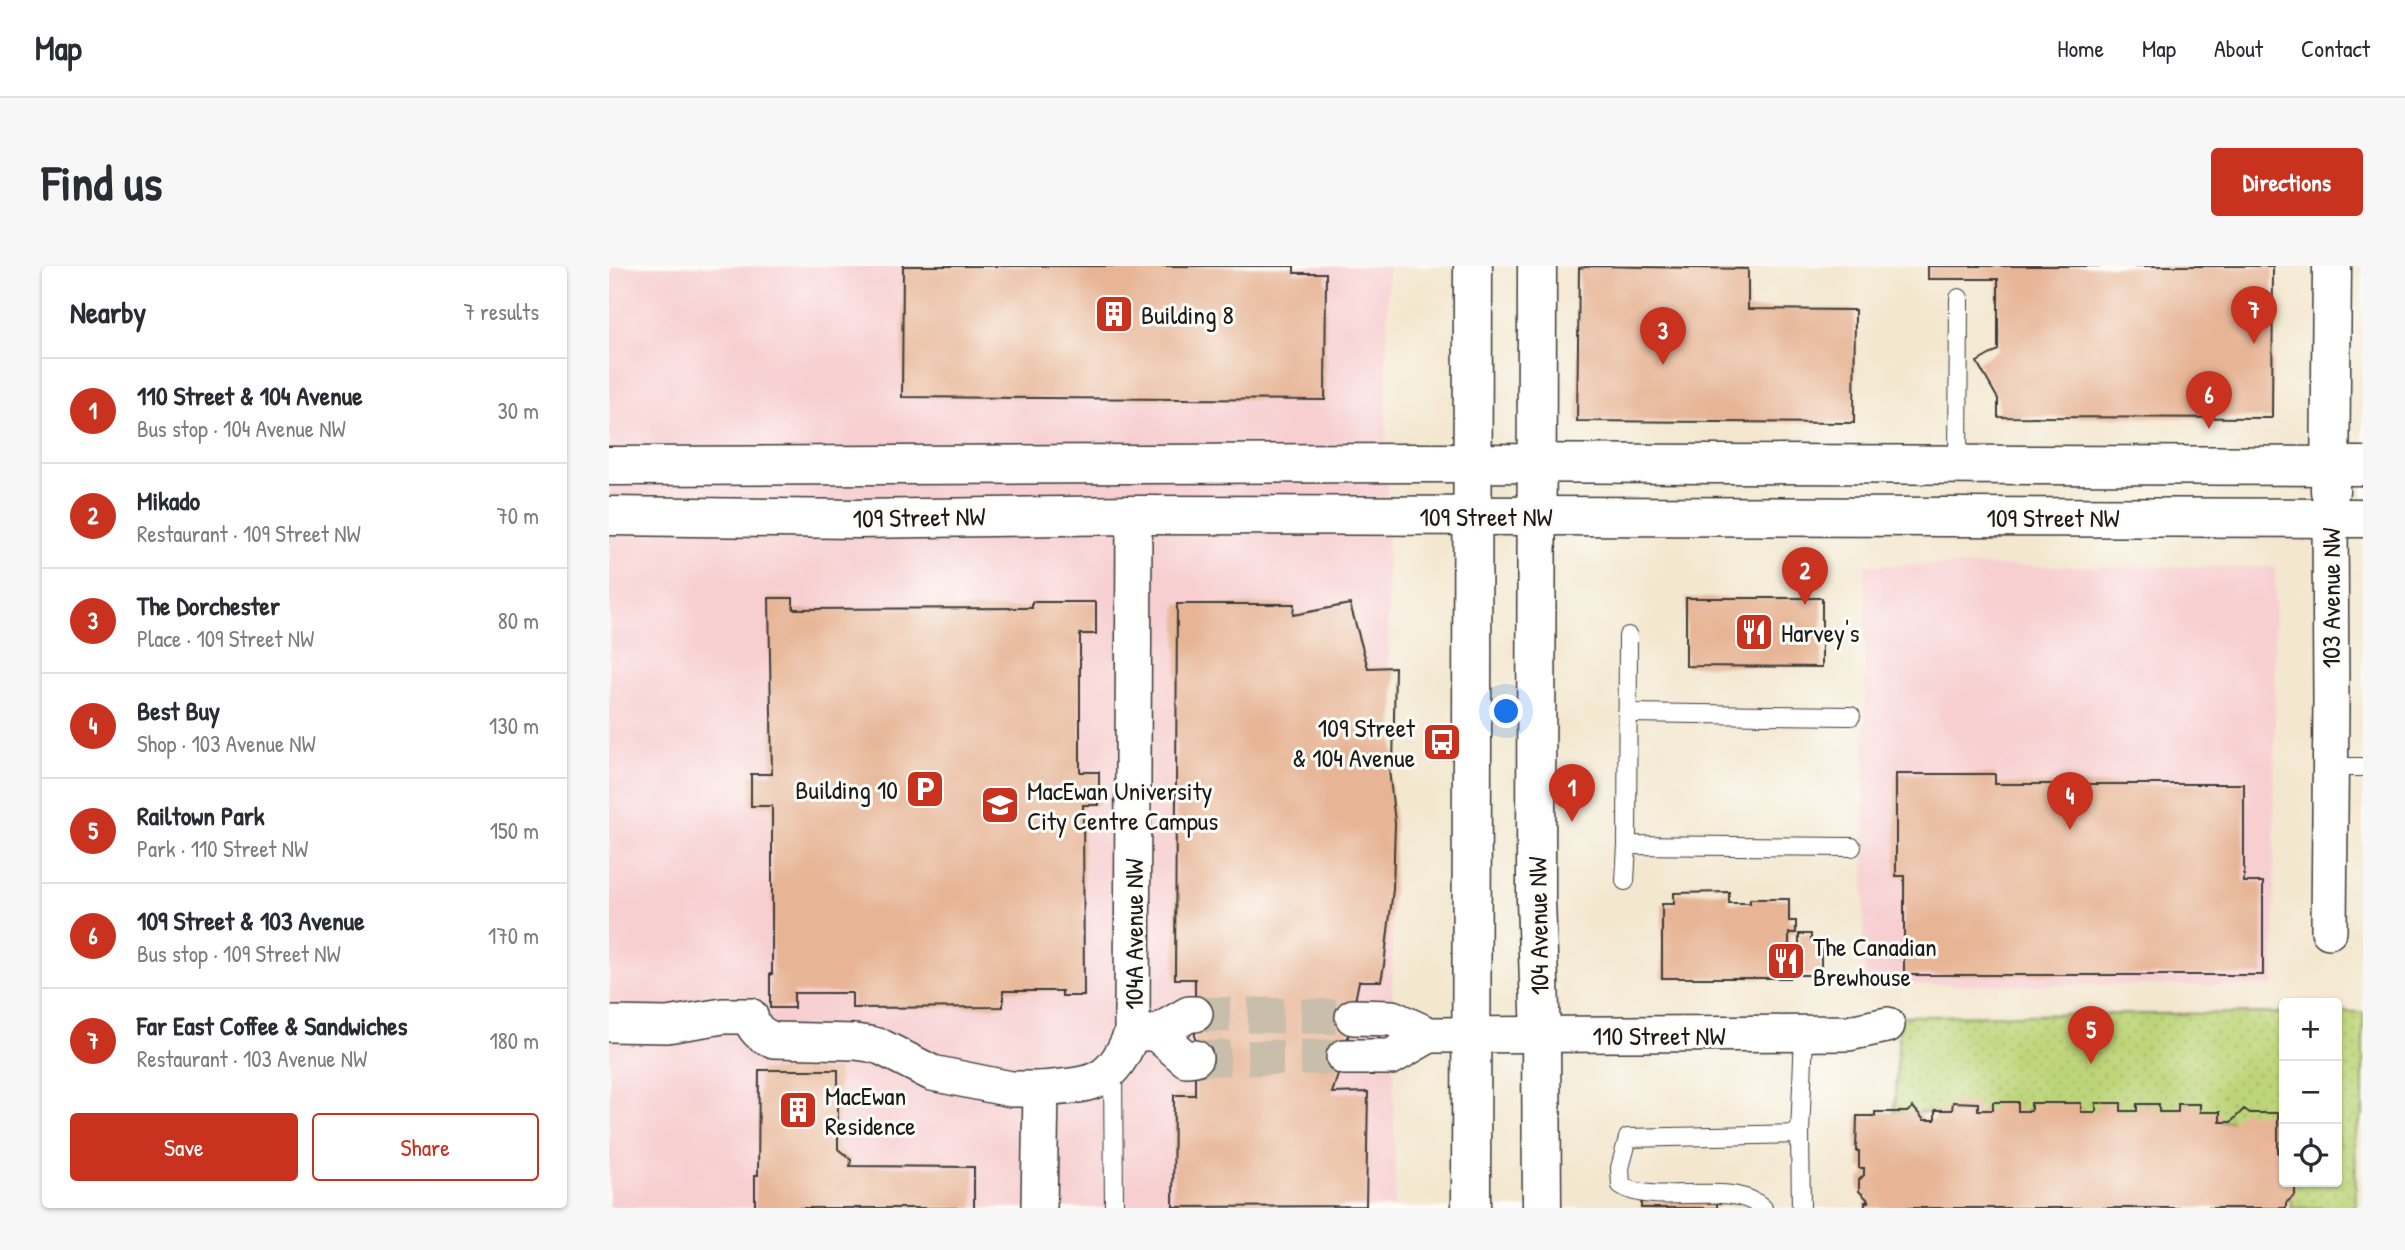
<!DOCTYPE html>
<meta charset="utf-8">
<style>
body{margin:0;font-family:"Patrick Hand",sans-serif;background:#f7f7f7;color:#2b2b33}
.controls{position:absolute;right:21px;bottom:21px;display:grid;overflow:hidden;border-radius:7px;box-shadow:0 2px 5px #0004}
.controls button{width:63px;height:63px;display:grid;place-items:center;padding:0;border:0;border-bottom:2px solid #e1e1e2;background:#fff;color:#2b2b33;font:35px sans-serif}
.you{position:absolute;left:898px;top:446px;width:24px;height:24px;margin:-18px;border:5px solid #fff;border-radius:50%;background:#1a73e8;box-shadow:0 0 0 10px #1a73e833}
.badge{display:grid;place-items:center;width:46px;height:46px;border-radius:50%;background:#c8321e;color:#fff;font-size:23px;font-weight:700}
.pin{position:absolute;translate:-50% -58px;filter:drop-shadow(0 2px 4px #0008)}
.pin::after{content:'';position:absolute;top:37px;width:24px;height:21px;background:inherit;clip-path:polygon(0 0,100% 0,50% 100%)}
.list{margin:0;padding:0;list-style:none}
h2{display:flex;justify-content:space-between;align-items:center;height:91px;margin:0;padding:0 28px;font-size:30px}
h2 small{font-size:23px;font-weight:400;color:#7c7c81}
.list li{display:grid;grid-template-columns:46px 1fr auto;gap:21px;align-items:center;box-sizing:border-box;height:105px;padding:0 28px;border-top:2px solid #e1e1e2}
.list b{display:block;font-size:26px;white-space:nowrap}
.list p{margin:0;font-size:23px;white-space:nowrap;color:#7c7c81}
.list em{font-size:23px;font-style:normal;color:#7c7c81}
.actions{display:flex;gap:14px;padding:21px 28px}
.actions a{flex:1;padding:16px 0;border:2px solid #c8321e;border-radius:7px;text-align:center;font-size:24px;color:#c8321e}
.actions .main{background:#c8321e;color:#fff}
.icon{flex:none;width:38px;height:38px;fill:none;stroke:currentColor;stroke-width:2;stroke-linecap:round;stroke-linejoin:round}
.map{position:relative;flex:none;width:1754px;height:942px;overflow:hidden;border-radius:7px}
header{display:flex;align-items:center;gap:42px;box-sizing:border-box;height:98px;padding:0 35px;background:#fff;border-bottom:2px solid #e1e1e2}
header strong{font-size:33px}
nav{display:flex;gap:38px;margin-inline-start:auto;font-size:24px}
.intro{display:flex;align-items:center;justify-content:space-between;box-sizing:border-box;height:168px;padding:0 42px}
h1{margin:0;font-size:49px}
.button{padding:18px 32px;border-radius:7px;background:#c8321e;color:#fff;font-size:24px;font-weight:700}
main{display:flex;gap:42px;padding:0 42px}
aside{flex:1;background:#fff;border-radius:7px;box-shadow:0 2px 5px #0004}
.map>svg:first-child{display:block}
</style>
<header>
<strong>Map</strong>
<nav><a>Home</a><a>Map</a><a>About</a><a>Contact</a></nav>
</header>
<div class="intro"><h1>Find us</h1><a class="button">Directions</a></div>
<main>
<aside>
<h2>Nearby<small>7 results</small></h2>
<ul class="list">
<li><span class="badge">1</span><div><b>110 Street &amp; 104 Avenue</b><p>Bus stop · 104 Avenue NW</p></div><em>30 m</em></li>
<li><span class="badge">2</span><div><b>Mikado</b><p>Restaurant · 109 Street NW</p></div><em>70 m</em></li>
<li><span class="badge">3</span><div><b>The Dorchester</b><p>Place · 109 Street NW</p></div><em>80 m</em></li>
<li><span class="badge">4</span><div><b>Best Buy</b><p>Shop · 103 Avenue NW</p></div><em>130 m</em></li>
<li><span class="badge">5</span><div><b>Railtown Park</b><p>Park · 110 Street NW</p></div><em>150 m</em></li>
<li><span class="badge">6</span><div><b>109 Street &amp; 103 Avenue</b><p>Bus stop · 109 Street NW</p></div><em>170 m</em></li>
<li><span class="badge">7</span><div><b>Far East Coffee &amp; Sandwiches</b><p>Restaurant · 103 Avenue NW</p></div><em>180 m</em></li>
</ul>
<div class="actions"><a class="main">Save</a><a>Share</a></div>
</aside>
<div class="map">
<svg width="1754" height="942" viewBox="0 0 1754 942">
<defs>
<pattern id="park-dots" width="8" height="8" patternUnits="userSpaceOnUse" patternTransform="scale(1.75)"><rect width="8" height="8" fill="#bdd579"/><path d="M2 2h.1M6 6h.1" fill="none" stroke="#a2b668" stroke-width="1.8" stroke-linecap="round"/></pattern>
</defs>
<rect width="100%" height="100%" fill="#fdfcf7"/>
<filter id="ink" filterUnits="userSpaceOnUse"><feTurbulence type="fractalNoise" baseFrequency=".0143" numOctaves="2"/><feDisplacementMap in="SourceGraphic" scale="14" xChannelSelector="R" yChannelSelector="G"/><feConvolveMatrix kernelMatrix="1 2 1 2 8 2 1 2 1" color-interpolation-filters="sRGB"/></filter>
<filter id="wash" filterUnits="userSpaceOnUse"><feTurbulence type="fractalNoise" baseFrequency=".00686" numOctaves="4" result="noise"/><feDisplacementMap in="SourceGraphic" scale="28" xChannelSelector="R" yChannelSelector="G"/><feGaussianBlur stdDeviation="1.57" result="paint"/><feColorMatrix in="noise" values="0 0 0 0 0 0 0 0 0 0 0 0 0 0 0 0 0 1.4 0 .05"/><feComposite in="paint" operator="in"/></filter>
<g filter="url(#wash)">
<rect width="100%" height="100%" fill="#f3e7cf"/>
<!-- built -->
<g fill="#f7cfd1">
<path d="M0 0H779L777 137 786 942H0Z"/>
<path d="M1256 299 1666 301 1665 720 1255 718Z"/>
</g>
<!-- park -->
<g fill="url(#park-dots)" stroke="#6c784a" stroke-width="2">
<path d="M1728 746H1754V848L1746 869 1747 942H1682L1681 916H1728Z"/>
<path d="M1675 747V858L1598 854 1285 846 1291 750Z"/>
</g>
<g id="blocks">
<!-- building -->
<g fill="#e7b596">
<path d="M294 0H685V7H717L716 134 293 131Z"/>
<path d="M983 0 1139 3V43L1246 44 1245 157 968 155 970 2Z"/>
<path d="M1319 0H1664L1663 152 1389 151V133L1368 96 1389 84V13H1319Z"/>
<path d="M160 332H184V343L423 342V336H487V368H471V506H490V539H474L475 730H453V725H394V741L243 742V727H185V742H161V708H163V540H142V508H163Z"/>
<path d="M1077 332H1213V401L1077 400Z"/>
<path d="M568 338H685L684 349 741 338 759 402 786 401 784 503H780L786 557 784 623 775 699 772 715H750L735 791 723 827 759 826 757 940 564 941 565 829H586V713H566Z"/>
<path d="M1287 508H1386V518H1635V616H1654V709H1295V610H1287Z"/>
<path d="M1120 626V637H1141V633H1180V655H1187V667H1180V683H1190V668H1202V675H1212V709H1180V712H1053V638H1065V627Z"/>
<path d="M150 804H229V883L242 894 241 900 365 901V942H146V909H149Z"/>
<path d="M1344 836 1369 837V844H1384V836H1409V845H1422V837H1472V846H1487V837H1512V845H1528V838H1550V846H1569V838H1591V846H1611V856H1622L1635 843 1641 847H1669V887H1675V916H1684L1686 918V929L1677 937V942H1256V936H1259V934L1250 925V914L1255 909V902H1250V885H1247L1248 850H1266V846H1298L1304 841 1315 854H1326V844H1343Z"/>
<rect x="1032" y="936" width="76" height="6"/>
</g>
</g>
</g>
<g filter="url(#ink)">
<use href="#blocks" fill-opacity="0" stroke="#3c3a37" stroke-width="2"/>
<g fill="none" stroke-linecap="round" stroke-linejoin="round">
<!-- street-tunnel -->
<g stroke="#c8beab" stroke-width="35" stroke-dasharray="35 18" stroke-linecap="butt">
<path d="M586 748 744 751"/>
<path d="M586 792 735 791"/>
</g>
<defs>
<g id="lane">
<path d="M1349 198 1350 32"/>
<path d="M1019 370 1018 579 1243 581"/>
<path d="M1018 447 1242 450"/>
<path d="M1722 501H1754"/>
<path d="M1016 615 1018 579"/>
<path d="M504 803 505 942"/>
<path d="M1154 942C1122 912 1044 942 1012 919L1011 902 1019 872 1191 868"/>
<path d="M1192 942 1191 868 1195 768"/>
</g>
<g id="street">
<path d="M1720 665 1722 435 1721 252"/>
<path d="M744 751 783 752 820 769 1240 767 1278 759"/>
<path d="M0 758 58 759 114 750H141C145 764 151 769 165 774L246 776 261 778 272 781 323 807 402 823H432"/>
<path d="M523 767H547L580 748H586"/>
<path d="M547 767 577 793 586 792"/>
<path d="M735 791H782L820 769"/>
<path d="M430 942 432 823C484 818 502 820 523 767L525 249"/>
</g>
<g id="secondary">
<path d="M928 0 927 634 932 770 933 942"/>
<path d="M0 200 808 197 1754 200"/>
<path d="M1721 225 1723 0"/>
<path d="M0 250 248 253 525 249 1754 252"/>
<path d="M862 942 864 0"/>
</g>
</defs>
<!-- lane casing -->
<use href="#lane" stroke="#3c3a37" stroke-width="20"/>
<!-- street casing -->
<use href="#street" stroke="#3c3a37" stroke-width="38"/>
<!-- secondary casing -->
<use href="#secondary" stroke="#3c3a37" stroke-width="41"/>
<!-- lane -->
<use href="#lane" stroke="#fff" stroke-width="18"/>
<!-- street -->
<use href="#street" stroke="#fff" stroke-width="35"/>
<!-- secondary -->
<use href="#secondary" stroke="#fff" stroke-width="38"/>
</g>
</g>
<!-- icons -->
<defs>
<symbol id="building-square" viewBox="-11 -11 22 22"><rect x="-9" y="-9" width="18" height="18" rx="4" fill="#c8321e" stroke="#fdfcf7"/><path d="M-4-6H4V6H1V3H-1V6H-4ZM-2.5-4.3h1.7v1.8h-1.7ZM.8-4.3h1.7v1.8H.8ZM-2.5-1h1.7V.8h-1.7ZM.8-1h1.7V.8H.8Z" fill="#fff"/></symbol>
<symbol id="restaurant-square" viewBox="-11 -11 22 22"><rect x="-9" y="-9" width="18" height="18" rx="4" fill="#c8321e" stroke="#fdfcf7"/><path d="M-5-6h1v4h1v-4h1v4h1v-4h1v5L-1.5 .5V6h-2V.5L-5-1ZM5-6V6H3V1.5H1.5Q1.5-4 5-6Z" fill="#fff"/></symbol>
<symbol id="bus-square" viewBox="-11 -11 22 22"><rect x="-9" y="-9" width="18" height="18" rx="4" fill="#c8321e" stroke="#fdfcf7"/><path d="M-5-6H5V4H4V6H2V4H-2V6H-4V4H-5ZM-3.5-4V0h7V-4ZM-3.5 1.2v1.5H-2V1.2ZM2 1.2v1.5H3.5V1.2Z" fill="#fff"/></symbol>
<symbol id="parking-square" viewBox="-11 -11 22 22"><rect x="-9" y="-9" width="18" height="18" rx="4" fill="#c8321e" stroke="#fdfcf7"/><path d="M-3.5-5.5H1a3.5 3.5 0 0 1 0 7H-1V5.5H-3.5ZM-1-3.4V-.6H.8a1.4 1.4 0 0 0 0-2.8Z" fill="#fff"/></symbol>
<symbol id="university-square" viewBox="-11 -11 22 22"><rect x="-9" y="-9" width="18" height="18" rx="4" fill="#c8321e" stroke="#fdfcf7"/><path d="M0-5L7-2L0 1L-7-2ZM-4 1L0 2.5L4 1V4Q0 6-4 4Z" fill="#fff"/></symbol>
</defs>
<g fill-rule="evenodd">
<use href="#building-square" x="483" y="26" width="44" height="44"/>
<use href="#restaurant-square" x="1123" y="344" width="44" height="44"/>
<use href="#bus-square" x="811" y="454" width="44" height="44"/>
<use href="#parking-square" x="294" y="501" width="44" height="44"/>
<use href="#university-square" x="369" y="517" width="44" height="44"/>
<use href="#restaurant-square" x="1155" y="673" width="44" height="44"/>
<use href="#building-square" x="167" y="822" width="44" height="44"/>
</g>
<g text-anchor="middle" dominant-baseline="central" stroke-width="6" stroke-linejoin="round" paint-order="stroke">
<!-- poi labels -->
<g font-size="26" fill="#1c1c1c" stroke="#fdfcf7" text-anchor="start">
<text x="532" y="48">Building 8</text>
<text x="1172" y="366">Harvey's</text>
<text x="806" y="461" text-anchor="end">109 Street<tspan x="806" dy="30">&amp; 104 Avenue</tspan></text>
<text x="289" y="523" text-anchor="end">Building 10</text>
<text x="418" y="524">MacEwan University<tspan x="418" dy="30">City Centre Campus</tspan></text>
<text x="1204" y="680">The Canadian<tspan x="1204" dy="30">Brewhouse</tspan></text>
<text x="216" y="829">MacEwan<tspan x="216" dy="30">Residence</tspan></text>
</g>
<!-- street labels -->
<g font-size="26" fill="#1c1c1c" stroke="#fdfcf7">
<text x="877" y="250">109 Street NW</text>
<text transform="translate(310 251) rotate(-1)">109 Street NW</text>
<text x="1444" y="251">109 Street NW</text>
<text transform="translate(1721 332) rotate(-90)">103 Avenue NW</text>
<text transform="translate(929 660) rotate(-91)">104 Avenue NW</text>
<text transform="translate(524 668) rotate(-90)">104A Avenue NW</text>
<text x="1050" y="769">110 Street NW</text>
</g>
</g>
</svg>
<div class="controls">
<button>+</button>
<button>−</button>
<button><svg class="icon" aria-label="locate" viewBox="0 0 24 24"><circle cx="12" cy="12" r="6"/><path d="M12 2v4M12 18v4M2 12h4M18 12h4"/></svg></button>
</div>
<div class="you"></div>
<div class="pin badge" style="left:963px;top:556px">1</div>
<div class="pin badge" style="left:1196px;top:339px">2</div>
<div class="pin badge" style="left:1054px;top:99px">3</div>
<div class="pin badge" style="left:1461px;top:564px">4</div>
<div class="pin badge" style="left:1482px;top:798px">5</div>
<div class="pin badge" style="left:1600px;top:163px">6</div>
<div class="pin badge" style="left:1645px;top:78px">7</div>
</div>
</main>
